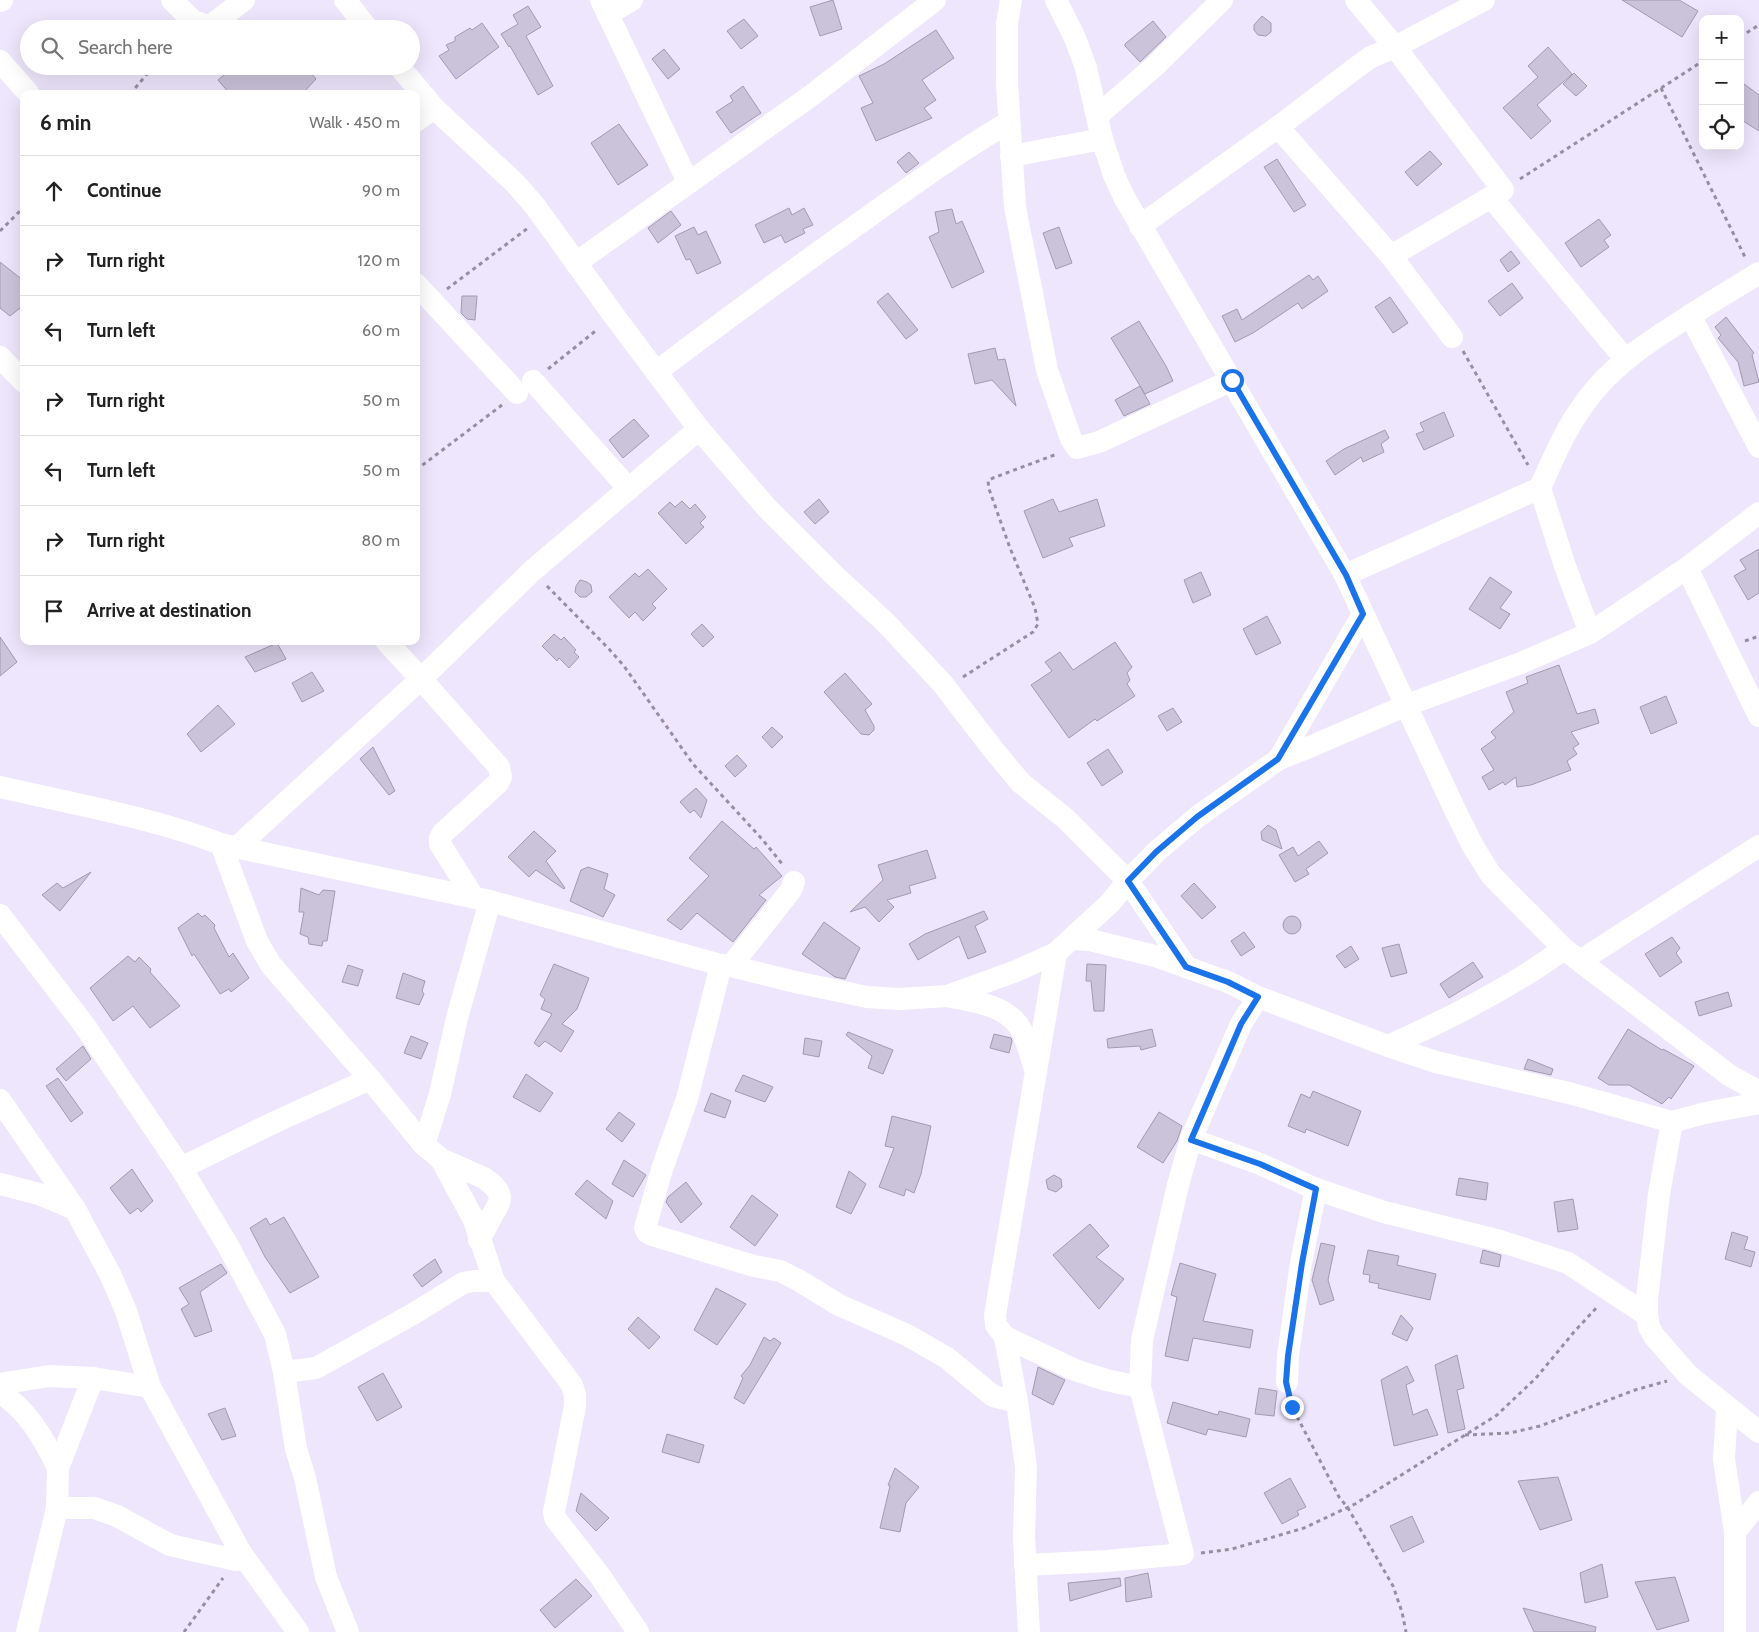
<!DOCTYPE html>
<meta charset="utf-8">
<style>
body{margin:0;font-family:Cabin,sans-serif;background:#f2f2f2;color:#222}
.controls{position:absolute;right:15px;top:15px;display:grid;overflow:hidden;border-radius:10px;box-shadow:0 5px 20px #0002}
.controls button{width:45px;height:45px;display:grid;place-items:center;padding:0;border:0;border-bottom:1px solid #e0e0e0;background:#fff;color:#222;font:25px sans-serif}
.stop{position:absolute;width:15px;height:15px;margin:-11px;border:4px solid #1a73e8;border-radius:50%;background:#fff}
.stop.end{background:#1a73e8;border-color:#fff;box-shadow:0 1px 5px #0008}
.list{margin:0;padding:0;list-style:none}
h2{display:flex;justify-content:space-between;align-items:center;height:65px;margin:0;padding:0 20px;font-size:21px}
h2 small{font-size:16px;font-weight:400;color:#767676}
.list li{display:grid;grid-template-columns:32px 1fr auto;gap:15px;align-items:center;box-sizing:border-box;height:70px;padding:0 20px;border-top:1px solid #e0e0e0}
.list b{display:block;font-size:19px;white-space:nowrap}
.list em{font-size:16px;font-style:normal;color:#767676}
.icon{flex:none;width:28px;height:28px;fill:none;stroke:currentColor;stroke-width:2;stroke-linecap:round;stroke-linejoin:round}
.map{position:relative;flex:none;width:1759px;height:1632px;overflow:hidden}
.search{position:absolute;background:#fff;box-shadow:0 5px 20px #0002;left:20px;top:20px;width:400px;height:55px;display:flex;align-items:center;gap:12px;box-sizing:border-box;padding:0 18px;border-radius:28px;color:#767676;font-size:19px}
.panel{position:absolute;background:#fff;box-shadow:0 5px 20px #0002;left:20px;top:90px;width:400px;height:555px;border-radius:10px}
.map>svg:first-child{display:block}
</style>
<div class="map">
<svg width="1759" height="1632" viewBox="0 0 1759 1632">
<rect width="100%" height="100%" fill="#eee6fc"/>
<!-- building -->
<g fill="#cbc3d9" stroke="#a29baf">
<path d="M833 0 842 29 820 36 810 7Z"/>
<path d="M1622 0H1679L1698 11 1682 37Z"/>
<path d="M528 6 541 27 526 36 553 86 538 95 510 46 509 47 501 34 518 24 513 15Z"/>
<path d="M1262 16 1271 23V32L1266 36 1258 35 1254 30V25Z"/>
<path d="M744 19 758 36 741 49 727 31Z"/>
<path d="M1153 21 1166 37 1140 62 1125 46V44Z"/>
<path d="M482 23 499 47 456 79 439 56 449 50 446 45 455 41V37L470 28 472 30Z"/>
<path d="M936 30 954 58 922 80 936 100 924 108 932 118 876 141 861 108 873 103 859 76 884 64Z"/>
<path d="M1548 47 1572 74 1537 105 1551 121 1531 139 1503 108 1538 77 1528 66Z"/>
<path d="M664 49 680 69 668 79 652 59Z"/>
<path d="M235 66H305L316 79 302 94H230L218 80Z"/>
<path d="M1574 73 1587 86 1576 96 1563 84Z"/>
<path d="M1740 81 1759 95V131L1740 119Z"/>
<path d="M743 86 761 113 731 133 716 112 733 101 730 96Z"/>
<path d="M619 124 648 165 618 185 591 143Z"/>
<path d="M1430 151 1442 164 1417 186 1405 172Z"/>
<path d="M909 152 919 163 906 173 897 162Z"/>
<path d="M1277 159 1306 205 1294 212 1264 167Z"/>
<path d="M789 208 792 215 804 208 813 225 803 229 805 233 785 243 781 235 764 243 755 225Z"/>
<path d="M952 209 956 224 962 221 984 272 952 288 929 237 939 232 935 212Z"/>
<path d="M671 211 681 225 658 243 648 228Z"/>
<path d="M1599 219 1611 235 1604 240 1609 247 1581 267 1565 243Z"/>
<path d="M694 227 698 235 706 231 721 263 697 274 690 259 686 260 675 236Z"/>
<path d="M1059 227 1072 263 1056 269 1043 233Z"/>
<path d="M1511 251 1520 263 1508 272 1500 260Z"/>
<path d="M0 262 24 281V305L10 316 0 308Z"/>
<path d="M1309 275 1313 280 1318 276 1328 291 1302 309 1298 303 1253 333 1235 342 1222 316 1237 309 1242 320Z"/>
<path d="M1512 283 1523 298 1500 316 1488 301Z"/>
<path d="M888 293 918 330 906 339 877 302Z"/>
<path d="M462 296H477L475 320 467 319 461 313Z"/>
<path d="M1390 297 1408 323 1393 333 1375 307Z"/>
<path d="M1726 317 1754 353 1752 355 1759 382 1744 386 1738 362 1718 338 1721 335 1715 327Z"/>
<path d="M1139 321 1166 366 1173 381 1145 394 1111 338Z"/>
<path d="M995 348 998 360 1005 359 1016 406 992 380 975 384 968 354Z"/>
<path d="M1140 386 1150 404 1124 416 1115 400Z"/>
<path d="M1444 412 1454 436 1424 450 1416 434 1424 431 1420 423Z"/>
<path d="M634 419 649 436 623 458 609 440Z"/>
<path d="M1385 430 1389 438 1381 444 1384 452 1363 462 1361 457 1335 475 1326 461 1344 449Z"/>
<path d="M819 499 829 512 815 524 804 512Z"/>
<path d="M1053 499 1059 512 1097 499 1105 526 1069 538 1073 546 1043 558 1024 511Z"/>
<path d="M682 501 690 509 695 504 706 517 700 523 704 527 686 544 658 513 670 502 675 507Z"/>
<path d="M1759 549V593L1748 600 1734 576 1746 569 1740 560Z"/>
<path d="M648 569 667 589 652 604 656 608 643 621 635 612 629 618 609 597 635 573 639 577Z"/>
<path d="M1201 572 1211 595 1193 603 1184 580Z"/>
<path d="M1490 577 1512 592 1500 608 1510 614 1500 629 1469 609Z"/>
<path d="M580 580 587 582 591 585 592 592 586 597H580L575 592 576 586Z"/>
<path d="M1267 616 1281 643 1256 655 1243 629Z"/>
<path d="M702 624 714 637 703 647 691 634Z"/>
<path d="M554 634 561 640 564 637 576 650 574 652 579 657 569 668 559 658 557 661 542 646Z"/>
<path d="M0 637 17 662 0 676Z"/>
<path d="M1115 642 1132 667 1127 673 1130 680 1127 684 1135 696 1097 721 1095 719 1069 738 1031 685 1052 671 1045 662 1060 652 1073 670Z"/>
<path d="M277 643 286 659 255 672 245 657Z"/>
<path d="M1559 665 1577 714 1595 709 1599 723 1571 732 1579 744 1573 748 1577 754 1567 761 1571 770 1531 785 1517 787 1516 777 1505 785 1503 782 1489 790 1482 777 1494 770 1481 749 1496 738 1491 732 1514 712 1506 692 1528 683 1526 677Z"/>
<path d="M312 672 324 691 302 702 292 683Z"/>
<path d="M845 673 872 704 865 710 874 726V730L869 735 861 734 824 692Z"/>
<path d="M1666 696 1677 723 1651 734 1640 707Z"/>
<path d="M218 705 235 724 201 752 187 734Z"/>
<path d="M1173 708 1182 722 1167 731 1158 716Z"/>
<path d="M772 727 783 737 772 748 762 737Z"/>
<path d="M373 747 395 791 389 795 360 759Z"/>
<path d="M1108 749 1123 772 1102 786 1087 763Z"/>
<path d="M737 755 747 766 735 777 725 766Z"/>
<path d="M696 788 707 800 701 818 694 810 690 813 680 802Z"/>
<path d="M722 821 754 849 756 847 782 876 759 895 766 900 733 942 697 913 681 930 667 920 709 876 689 858Z"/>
<path d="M1268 825 1276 830 1282 849 1262 840 1261 832Z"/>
<path d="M534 831 556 851 546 861 565 888 564 889 536 870 529 877 508 857Z"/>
<path d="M1319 841 1328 853 1306 869 1309 874 1295 882 1279 855 1293 847 1298 856Z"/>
<path d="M927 850 936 878 909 886 911 893 887 900 894 907 879 922 865 907 850 912 883 880 878 865Z"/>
<path d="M588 867 608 874 604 889 615 895 603 917 570 901 581 870Z"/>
<path d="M91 872 60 911 42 895 57 883 63 888Z"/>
<path d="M1194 883 1216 907 1202 919 1181 896Z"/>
<path d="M301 888 319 895 323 890 335 891 327 941H323L322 946 309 944 308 937 300 934 304 912H299Z"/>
<path d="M984 911 988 919 975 926 986 952 968 959 959 936 918 960 909 944 925 934Z"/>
<path d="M198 913 202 917 205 915 215 925 214 928 229 957 233 953 249 978 231 992 229 989 220 994 194 954 192 956 178 928Z"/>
<circle cx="1292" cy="925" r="9"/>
<path d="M824 922 860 948 845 979 835 977 802 954Z"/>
<path d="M1244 932 1255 947 1241 956 1231 941Z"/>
<path d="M1672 937 1680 948 1676 953 1682 962 1660 977 1645 954Z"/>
<path d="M1399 944 1407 973 1391 977 1382 948Z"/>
<path d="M1351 946 1359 959 1345 968 1336 956Z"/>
<path d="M128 956 135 962 139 957 151 969 150 972 180 1006 150 1028 133 1006 113 1021 90 988Z"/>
<path d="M1473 962 1483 977 1449 998 1440 984Z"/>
<path d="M554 964 589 978 577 1009 562 1024 574 1031 561 1052 545 1041 539 1047 534 1043 552 1014 541 1009 545 999 540 995Z"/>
<path d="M1087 964 1106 965 1104 1011H1094L1091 981H1086Z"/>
<path d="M348 965 363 970 358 986 342 982Z"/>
<path d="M403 973 425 981 422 991 424 994 419 1005 396 998Z"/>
<path d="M1728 992 1732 1006 1699 1016 1695 1002Z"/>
<path d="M1152 1029 1156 1046 1141 1050 1140 1046 1108 1048 1107 1039Z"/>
<path d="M1628 1029 1662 1050 1663 1049 1694 1066 1671 1099 1669 1097 1662 1104 1629 1085H1609L1598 1078Z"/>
<path d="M848 1032 893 1050 883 1074 868 1068 872 1056 846 1035Z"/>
<path d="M994 1034 1011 1038 1012 1041 1009 1053 990 1048Z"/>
<path d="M411 1036 428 1043 421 1059 404 1053Z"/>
<path d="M805 1038 822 1041 819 1057 803 1054Z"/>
<path d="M83 1046 91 1059 66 1081 56 1069Z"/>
<path d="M1528 1059 1553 1069 1551 1075 1524 1069Z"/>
<path d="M526 1074 553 1093 540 1112 513 1097Z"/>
<path d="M743 1075 773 1087 765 1102 735 1091Z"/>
<path d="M58 1078 83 1113 71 1122 46 1086Z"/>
<path d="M1313 1091 1361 1111 1348 1146 1306 1129 1305 1133 1288 1126 1301 1094 1310 1098Z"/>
<path d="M711 1093 731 1101 725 1118 704 1111Z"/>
<path d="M619 1112 635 1124 622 1142 606 1129Z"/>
<path d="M1159 1112 1182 1126 1177 1141 1163 1163 1137 1147Z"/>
<path d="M892 1116 931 1126 921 1174 914 1193 906 1189 904 1196 879 1187 894 1148 885 1146Z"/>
<path d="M624 1160 646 1175 633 1197 612 1184Z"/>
<path d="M132 1169 153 1201 141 1212 138 1208 130 1214 110 1188Z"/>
<path d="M849 1171 866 1184 851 1214 836 1207Z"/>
<path d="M1054 1175 1061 1179 1062 1187 1056 1192 1048 1189 1046 1180Z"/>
<path d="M1459 1178 1488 1183 1486 1200 1456 1195Z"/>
<path d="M587 1180 613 1201 606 1219 575 1194Z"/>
<path d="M686 1182 702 1204 681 1223 666 1202 668 1197Z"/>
<path d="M752 1195 778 1215 755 1246 730 1227Z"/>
<path d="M1573 1199 1578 1229 1558 1232 1554 1202Z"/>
<path d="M284 1217 319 1277 290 1293 265 1257 250 1228 266 1218 270 1225Z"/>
<path d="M1090 1224 1109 1246 1096 1257 1124 1279 1099 1309 1053 1255Z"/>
<path d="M1732 1232 1748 1237 1744 1249 1755 1252 1751 1267 1725 1259Z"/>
<path d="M1321 1243 1335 1246 1328 1280 1334 1300 1320 1305 1312 1280Z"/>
<path d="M1368 1250 1399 1256 1397 1265 1436 1274 1430 1300 1378 1288 1379 1284 1369 1282 1370 1275 1363 1274Z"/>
<path d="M1483 1250 1501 1255 1499 1267 1480 1263Z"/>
<path d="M435 1259 442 1272 422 1287 413 1275Z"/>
<path d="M1180 1263 1216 1274 1203 1321 1253 1330 1250 1348 1193 1338 1188 1361 1165 1356 1177 1297 1171 1295Z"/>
<path d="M221 1264 227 1273 200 1292 212 1331 195 1337 181 1309 189 1304 179 1288Z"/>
<path d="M716 1288 746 1304 717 1345 694 1330Z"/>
<path d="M1401 1315 1413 1328 1407 1341 1392 1334Z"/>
<path d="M638 1317 660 1337 649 1349 628 1329Z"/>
<path d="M764 1337 770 1341 774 1338 781 1343 744 1404 734 1398 743 1378 741 1376 750 1365Z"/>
<path d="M1457 1355 1464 1388 1457 1390 1465 1429 1448 1433 1435 1365Z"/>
<path d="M1407 1366 1414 1381 1406 1385 1413 1415 1427 1409 1438 1435 1394 1446 1381 1380Z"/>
<path d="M1038 1367 1065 1380 1053 1405 1032 1394Z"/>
<path d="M383 1373 402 1407 377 1421 358 1387Z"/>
<path d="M1259 1388 1277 1391 1274 1416 1255 1414Z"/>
<path d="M1173 1402 1218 1415 1219 1411 1250 1419 1246 1437 1208 1429 1206 1435 1167 1423Z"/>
<path d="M225 1408 236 1436 222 1440 208 1414Z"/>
<path d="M667 1434 704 1445 699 1463 662 1452Z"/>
<path d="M895 1468 919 1487 906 1503 900 1532 880 1528 890 1486 888 1485Z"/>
<path d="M1558 1477 1572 1520 1540 1530 1518 1481Z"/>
<path d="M1290 1478 1306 1507 1297 1511 1299 1515 1282 1524 1264 1493Z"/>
<path d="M581 1493 609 1518 596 1531 576 1511Z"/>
<path d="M1412 1516 1424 1542 1403 1552 1390 1526Z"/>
<path d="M1602 1564 1608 1597 1585 1603 1580 1573Z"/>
<path d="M1148 1573 1152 1597 1126 1602 1125 1578Z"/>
<path d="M1675 1577 1689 1621 1657 1630 1635 1582Z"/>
<path d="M1120 1578 1121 1586 1070 1601 1068 1583Z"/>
<path d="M576 1579 592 1596 555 1628 540 1610Z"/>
<path d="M1523 1608 1596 1627 1595 1632H1534Z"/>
</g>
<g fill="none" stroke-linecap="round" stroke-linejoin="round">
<!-- path -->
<g stroke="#958f9f" stroke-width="3" stroke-dasharray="4 4" stroke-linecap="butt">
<path d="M1740 37 1759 25"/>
<path d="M1661 88 1745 257"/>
<path d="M130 94 154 66"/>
<path d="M1520 179 1703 61"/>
<path d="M0 231 24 207"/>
<path d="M447 289 528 228"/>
<path d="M1463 351 1528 465"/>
<path d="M548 369 598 329"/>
<path d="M416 470 502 405"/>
<path d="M547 586 609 649 624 666 693 764 762 839 783 865"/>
<path d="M1745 641 1759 636"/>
<path d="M963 677 1033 632 1038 624 1035 608 1010 548 989 489 988 481 993 478 1057 454"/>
<path d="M1291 1402 1292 1407 1339 1497 1348 1508 1393 1586 1402 1612 1406 1632"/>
<path d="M1465 1435 1510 1433 1540 1426 1635 1390 1667 1381"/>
<path d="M1201 1553 1232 1549 1304 1528 1355 1504 1497 1415 1536 1378 1574 1332 1598 1306"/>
<path d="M184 1632 223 1578"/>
</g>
<!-- street -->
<g stroke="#fff" stroke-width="22">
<path d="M172 0 193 21 208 26 214 23 244 0"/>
<path d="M345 0 368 29"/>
<path d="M601 0 688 182"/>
<path d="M1011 0 1007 24V83L1015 207 1047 370 1071 439 1077 448 1099 442 1232 380"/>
<path d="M1056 0 1075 38 1086 68 1102 139 1114 175 1124 197 1345 575 1456 812 1474 848 1491 875 1564 949 1729 1075 1759 1092"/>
<path d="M1356 0 1395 47 1503 190 1391 256"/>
<path d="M0 1 2 0"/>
<path d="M608 14 632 0"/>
<path d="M0 61 29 94"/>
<path d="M399 66 434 108 515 183 535 206 615 317 699 429 767 508 833 574 886 623 942 683 992 748 1021 783 1066 819 1128 881 1186 967"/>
<path d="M1097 116 1155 66 1222 0"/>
<path d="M416 121 434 108"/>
<path d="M1278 127 1391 256 1452 337"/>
<path d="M1011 156 1102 139"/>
<path d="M1491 197 1625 359"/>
<path d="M1140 226 1278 127 1357 67 1371 57 1395 47 1484 0"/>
<path d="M576 263 812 95 935 0"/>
<path d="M416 284 517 393"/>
<path d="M1690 315 1759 447"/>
<path d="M0 357 24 382"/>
<path d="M656 372C724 321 792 271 861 222 910 187 958 152 1009 122"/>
<path d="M533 381 629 489"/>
<path d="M1687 568 1759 716"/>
<path d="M1345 575 1540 488"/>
<path d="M1590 633 1565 566 1540 488C1553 459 1565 430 1584 404 1611 365 1651 340 1691 315 1713 301 1736 287 1759 273"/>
<path d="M386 641 421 679 499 767 501 777 498 783 443 833 440 838V844L474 898"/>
<path d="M1279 759 1363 614"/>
<path d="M0 787C74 804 150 817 221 844L490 901 721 965 731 966 791 981 867 997 899 999 947 996 1016 971 1056 953 1110 903 1128 881 1156 852 1197 817 1279 759 1312 746 1407 705 1521 663 1590 633 1687 568 1759 513"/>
<path d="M221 844 257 941 271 965 370 1079 424 1145 441 1159 484 1178 492 1184 498 1191 500 1197 499 1203 479 1240"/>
<path d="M237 847 421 679 532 571 699 429"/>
<path d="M0 915 85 1026 181 1168 227 1244 275 1334 284 1372 296 1449 305 1478 326 1577 348 1632"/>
<path d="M1073 939 1090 940 1155 956 1228 982 1258 997 1388 1046 1436 1062 1569 1093 1672 1122 1705 1113 1759 1103"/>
<path d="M1580 961 1759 846"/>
<path d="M721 965 687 1099 662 1169 645 1228 647 1232 652 1235 754 1266 780 1271 798 1280 839 1305 907 1335 947 1358 993 1396 1017 1402"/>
<path d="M731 966 791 890 794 882"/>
<path d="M947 996C970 1001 1003 1004 1018 1025 1027 1037 1030 1055 1035 1069"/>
<path d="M1388 1046C1449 1019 1510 988 1564 949"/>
<path d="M0 1100 75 1209 111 1276 126 1311 150 1387 241 1553 298 1632"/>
<path d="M1672 1122 1659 1194 1647 1299V1315L1649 1327 1654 1336 1688 1375 1759 1432"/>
<path d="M1191 1139 1260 1164 1316 1189 1384 1212 1500 1241 1568 1263 1647 1315"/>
<path d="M424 1145 440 1094 457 1018 490 901"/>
<path d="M441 1159 474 1220 494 1281 572 1385 575 1395V1406L554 1512 555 1518 600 1576 638 1632"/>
<path d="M181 1168 275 1122 370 1079"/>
<path d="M0 1184 39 1194 75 1209"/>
<path d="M1005 1337 1075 1370 1106 1380 1140 1387"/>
<path d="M284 1372 316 1368 413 1314 463 1283 474 1281H494"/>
<path d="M1287 1382 1288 1356 1301 1263 1316 1189"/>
<path d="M0 1384 49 1376 93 1378 150 1387"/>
<path d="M0 1393C27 1408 45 1441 58 1468"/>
<path d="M1727 1407 1724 1459 1735 1532V1632"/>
<path d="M57 1508H94L117 1516 170 1545 236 1560 241 1553"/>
<path d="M1735 1532 1759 1502"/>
<path d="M1025 1565 1107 1561 1183 1554 1140 1387 1142 1340 1178 1185 1191 1139 1241 1024 1258 997"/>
<path d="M27 1632 57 1508 58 1468 93 1378"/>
<path d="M1029 1632 1024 1537 1026 1467 1017 1402 1005 1337 996 1325 995 1315 1056 953"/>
</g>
</g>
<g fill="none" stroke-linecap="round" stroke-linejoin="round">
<!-- route -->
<path stroke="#1a73e8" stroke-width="6" d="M1232 380 1346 575 1363 614 1278 759 1197 817 1156 852 1128 881 1186 967 1228 982 1258 997 1241 1024 1191 1140 1260 1164 1316 1189 1302 1263 1288 1356 1286 1382 1292 1407"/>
</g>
</svg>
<div class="controls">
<button>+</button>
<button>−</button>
<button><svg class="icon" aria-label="locate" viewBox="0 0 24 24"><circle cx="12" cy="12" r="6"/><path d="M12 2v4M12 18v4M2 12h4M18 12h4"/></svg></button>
</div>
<div class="stop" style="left:1232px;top:380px"></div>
<div class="stop end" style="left:1292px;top:1407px"></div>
<div class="search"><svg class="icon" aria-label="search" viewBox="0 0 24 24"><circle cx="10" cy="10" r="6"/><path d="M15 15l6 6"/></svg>Search here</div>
<section class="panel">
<h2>6 min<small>Walk · 450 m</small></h2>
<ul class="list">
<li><svg class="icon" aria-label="ahead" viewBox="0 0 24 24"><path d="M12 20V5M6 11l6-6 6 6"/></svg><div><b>Continue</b></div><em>90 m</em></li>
<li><svg class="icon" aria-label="right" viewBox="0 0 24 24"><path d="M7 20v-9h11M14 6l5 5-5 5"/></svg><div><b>Turn right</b></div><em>120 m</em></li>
<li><svg class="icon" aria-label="left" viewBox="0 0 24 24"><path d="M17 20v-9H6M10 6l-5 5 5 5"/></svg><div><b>Turn left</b></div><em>60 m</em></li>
<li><svg class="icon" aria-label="right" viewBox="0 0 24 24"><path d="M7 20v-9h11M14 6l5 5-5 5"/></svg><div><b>Turn right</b></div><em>50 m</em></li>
<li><svg class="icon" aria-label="left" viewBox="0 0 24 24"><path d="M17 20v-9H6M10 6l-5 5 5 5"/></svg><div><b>Turn left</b></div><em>50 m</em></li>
<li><svg class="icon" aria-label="right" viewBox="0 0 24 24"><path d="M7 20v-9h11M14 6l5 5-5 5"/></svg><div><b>Turn right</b></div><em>80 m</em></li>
<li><svg class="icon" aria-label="arrive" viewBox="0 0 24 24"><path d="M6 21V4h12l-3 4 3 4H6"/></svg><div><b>Arrive at destination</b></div></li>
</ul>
</section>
</div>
